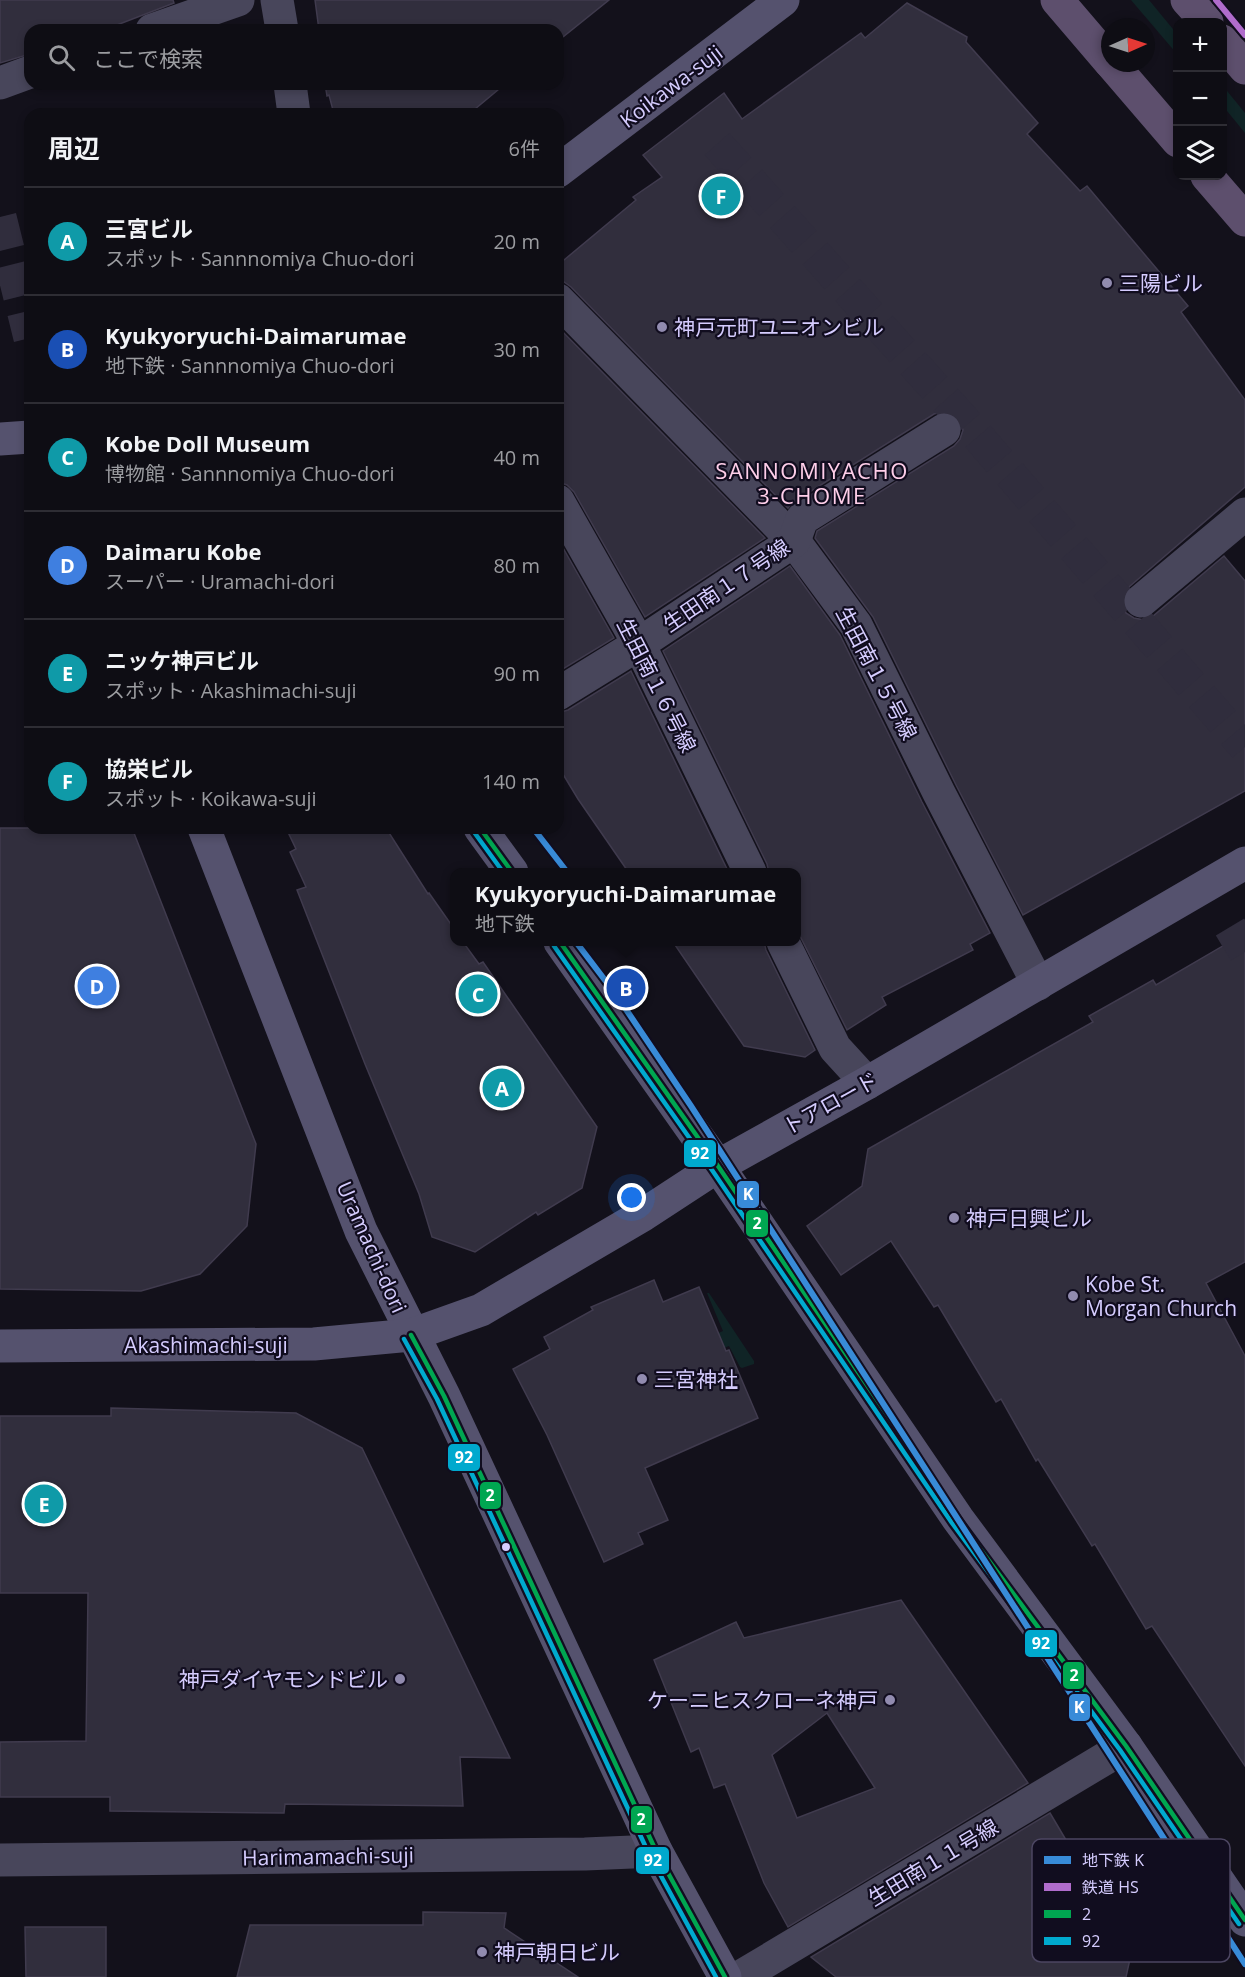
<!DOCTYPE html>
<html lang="ja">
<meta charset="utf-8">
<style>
body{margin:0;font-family:"Open Sans","Noto Sans JP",sans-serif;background:#17161d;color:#f1f3f6}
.controls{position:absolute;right:18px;top:18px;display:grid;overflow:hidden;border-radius:12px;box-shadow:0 3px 9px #0003}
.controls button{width:54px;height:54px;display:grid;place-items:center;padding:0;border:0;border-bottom:2px solid #2e2d34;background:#0e0d14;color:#f1f3f6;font:30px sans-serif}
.compass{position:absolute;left:1101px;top:18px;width:54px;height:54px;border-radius:50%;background:#0e0d14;box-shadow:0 3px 9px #0003;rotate:87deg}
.you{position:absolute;left:632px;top:1198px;width:21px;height:21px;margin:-15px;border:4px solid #fff;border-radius:50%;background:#1a73e8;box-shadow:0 0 0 9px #1a73e833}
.badge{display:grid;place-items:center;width:39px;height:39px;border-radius:50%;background:#1a73e8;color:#fff;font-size:20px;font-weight:700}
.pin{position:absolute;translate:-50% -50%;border:3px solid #fff;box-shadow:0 2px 6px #0006}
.popup{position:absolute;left:450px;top:868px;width:351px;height:78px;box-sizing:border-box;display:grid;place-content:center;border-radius:12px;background:#0e0d14;filter:drop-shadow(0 2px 4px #0005);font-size:20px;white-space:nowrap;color:#9b9ca0}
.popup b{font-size:22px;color:#f1f3f6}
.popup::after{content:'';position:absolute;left:50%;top:100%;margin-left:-12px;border:12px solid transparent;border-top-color:#0e0d14}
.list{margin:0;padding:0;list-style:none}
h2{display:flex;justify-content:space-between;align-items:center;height:78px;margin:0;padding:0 24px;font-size:26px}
h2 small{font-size:20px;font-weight:400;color:#9b9ca0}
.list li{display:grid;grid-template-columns:39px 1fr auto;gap:18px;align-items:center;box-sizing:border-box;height:108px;padding:0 24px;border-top:2px solid #2e2d34}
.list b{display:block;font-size:22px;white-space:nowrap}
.list p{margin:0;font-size:20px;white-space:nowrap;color:#9b9ca0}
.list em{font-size:20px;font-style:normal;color:#9b9ca0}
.icon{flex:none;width:33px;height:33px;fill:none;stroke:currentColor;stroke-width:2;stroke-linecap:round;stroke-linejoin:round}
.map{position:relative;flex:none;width:1245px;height:1977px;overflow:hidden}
.search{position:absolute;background:#0e0d14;box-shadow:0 3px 9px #0003;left:24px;top:24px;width:540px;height:66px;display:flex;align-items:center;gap:15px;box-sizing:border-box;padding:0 21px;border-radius:18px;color:#9b9ca0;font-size:22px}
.panel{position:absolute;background:#0e0d14;box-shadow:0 3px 9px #0003;left:24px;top:108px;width:540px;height:726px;border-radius:18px}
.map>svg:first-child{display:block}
</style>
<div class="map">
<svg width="1245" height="1977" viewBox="0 0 1245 1977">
<rect width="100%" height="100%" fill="#13111b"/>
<!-- green -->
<g fill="#102426">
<path d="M1131 0H1149L1177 34V54Z"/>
<path d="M1223 86 1245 113V133L1223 106Z"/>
<path d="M707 1293H709L754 1361V1364L742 1368 740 1367 729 1346 694 1360 687 1346 723 1331Z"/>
</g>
<!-- building -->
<g fill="#312e3d" stroke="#403b4e" stroke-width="1.5" fill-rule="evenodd">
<path d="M0 0H173L174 3 104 30H30V54L0 63Z"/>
<path d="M315 0H609L558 41V30H319Z"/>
<path d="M907 3 967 37 966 42 1038 123 1027 134 1080 191 1087 186 1188 306 1181 312 1245 400V487L1129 587 1124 594 1123 604 1126 613 1134 618 1144 620 1153 616 1224 556 1245 581V791L1023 915 956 785 873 617 815 538 817 531 954 446 960 439 963 430 960 420 953 414 944 411 934 414 792 503 788 508 571 287 564 282H558V265L636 200 633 197 662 177 643 155 724 93 742 119 861 33 865 38Z"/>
<path d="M325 84H505L469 114H334L329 95 327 96Z"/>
<path d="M558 327 765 538 645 617 574 492 567 485 558 482Z"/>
<path d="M558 539 614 638 558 672Z"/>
<path d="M790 566 840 635 922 802 990 933 970 944 973 950 882 997 886 1005 847 1030 797 930V873H769L767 864 663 651Z"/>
<path d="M631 671 729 873H629L578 799 558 766V713L568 710Z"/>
<path d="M0 828H132L256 1144 247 1226 200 1274 141 1291 0 1289Z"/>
<path d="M286 828H386L428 894 429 893 455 930V942H463L479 964 483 962 597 1127 582 1188 538 1215 536 1212 475 1252 432 1237 419 1194 365 1064 297 890 306 887 290 852 296 849Z"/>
<path d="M1245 933V1262L1206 1283 1245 1356V1766L1152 1626 1146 1629 1095 1544 1092 1546 1038 1459 1036 1461 1001 1399 996 1402 938 1305 934 1307 891 1241 841 1275 807 1226 862 1186 868 1149 1093 1022 1089 1016 1153 980 1156 985Z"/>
<path d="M673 942H764L766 950 815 1050 805 1057 744 1046Z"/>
<path d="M654 1280 663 1302 699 1287 726 1351 729 1350 758 1418 645 1468 668 1520 638 1533 643 1544 604 1562 547 1435 513 1369 550 1349 544 1337 593 1310 591 1307Z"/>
<path d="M111 1408 296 1413 362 1448 510 1758 460 1757 463 1806 285 1804 284 1813 110 1811V1797H0V1742L86 1741 88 1593H0V1416H111Z"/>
<path d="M901 1600 1028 1783 788 1927 764 1883 725 1784 714 1788 699 1748 691 1752 654 1660 736 1622 744 1638ZM827 1713 875 1788 797 1818 772 1755Z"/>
<path d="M1050 1813 1127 1943 1130 1959 1126 1977H836L811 1957Z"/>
<path d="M423 1912 506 1913 504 1928 578 1977H237L250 1925H423Z"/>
<path d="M25 1927H106V1977H26Z"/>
</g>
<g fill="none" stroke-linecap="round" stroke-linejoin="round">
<!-- street-tunnel -->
<g stroke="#302d3d" stroke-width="33" stroke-dasharray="33 16" stroke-linecap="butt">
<path d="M717 144 962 418 1245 747"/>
<path d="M0 217 30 338"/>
<path d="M1230 927 1245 952"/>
</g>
<!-- street -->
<g stroke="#48465b" stroke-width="33">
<path d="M277 0 282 30"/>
<path d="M152 30 238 0"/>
<path d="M0 83 30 72"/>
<path d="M290 84 294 114"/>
<path d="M558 300 794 541 856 625 939 793 1038 984"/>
<path d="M558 501 639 644 750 872"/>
<path d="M1141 601 1245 514"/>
<path d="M558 694 639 644 794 541 802 519 944 430"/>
<path d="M783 942 835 1048 867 1083"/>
<path d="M0 1860 585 1854 656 1851"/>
<path d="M740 1977 1126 1746"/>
</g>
<!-- secondary -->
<g stroke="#55526e" stroke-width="33">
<path d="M558 171 783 0"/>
<path d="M0 439 30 437"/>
<path d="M204 828 361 1231 444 1396 656 1851 725 1977"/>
<path d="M480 828 512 872"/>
<path d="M560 942 718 1166 958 1519 1126 1746 1245 1920"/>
<path d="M0 1346 314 1344 411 1335 481 1310 643 1215 718 1166 867 1083 1245 863"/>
</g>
<!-- primary -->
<g stroke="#5d4f6d" stroke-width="33">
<path d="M1057 0 1110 62"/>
<path d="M1187 0 1207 22"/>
<path d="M1222 41 1245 68"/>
<path d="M1111 63 1178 141"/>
<path d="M1207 176 1245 220"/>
</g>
<defs>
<g id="bus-1">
<path d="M480 828 512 872"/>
<path d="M560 942 718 1166 958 1519 1126 1746 1245 1920"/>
<path d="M411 1335 444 1396 656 1851 725 1977"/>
</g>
<g id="bus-2">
<path d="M474 832 503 872"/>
<path d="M554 946 712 1170 952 1523 1120 1750 1239 1924"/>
<path d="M404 1339 437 1399 649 1854 716 1977"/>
</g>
</defs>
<!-- bus-1 casing -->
<use href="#bus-1" stroke="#110d1f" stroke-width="9"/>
<!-- bus-2 casing -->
<use href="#bus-2" stroke="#110d1f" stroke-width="9"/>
<!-- bus-1 -->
<use href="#bus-1" stroke="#00a651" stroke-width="4.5"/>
<!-- bus-2 -->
<use href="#bus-2" stroke="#00a9ce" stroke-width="4.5"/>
<defs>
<path id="rail-1" d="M1216 0 1245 35"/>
</defs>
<!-- rail-1 casing -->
<use href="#rail-1" stroke="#110d1f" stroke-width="10"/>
<!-- rail-1 -->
<use href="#rail-1" stroke="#b06ccc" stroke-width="6"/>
<defs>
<g id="metro-1">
<path d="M533 828 567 872"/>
<path d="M576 942 617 996 691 1106 1245 1964"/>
</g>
</defs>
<!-- metro-1 casing -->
<use href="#metro-1" stroke="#110d1f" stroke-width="10"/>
<!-- metro-1 -->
<use href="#metro-1" stroke="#388bd8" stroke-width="6"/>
</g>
<!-- markers -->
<g fill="#918baf" stroke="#110d1f" stroke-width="2">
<circle cx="1107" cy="283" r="6"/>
<circle cx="662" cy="327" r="6"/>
<circle cx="954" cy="1218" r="6"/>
<circle cx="1073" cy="1296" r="6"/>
<circle cx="642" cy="1379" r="6"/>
<circle cx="400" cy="1679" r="6"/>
<circle cx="890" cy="1700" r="6"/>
<circle cx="482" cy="1952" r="6"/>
</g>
<circle fill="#d5ccfe" stroke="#110d1f" stroke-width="2" cx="506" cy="1547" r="5"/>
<g text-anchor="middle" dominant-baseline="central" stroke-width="4.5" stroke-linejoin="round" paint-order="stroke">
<!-- street labels -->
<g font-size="21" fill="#d5ccfe" stroke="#110d1f">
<text transform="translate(671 86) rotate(-37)">Koikawa-suji</text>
<text transform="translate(726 585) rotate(-34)">生田南１７号線</text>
<text transform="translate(877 673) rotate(62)">生田南１５号線</text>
<text transform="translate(657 685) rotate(63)">生田南１６号線</text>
<text transform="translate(830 1103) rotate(-29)">トアロード</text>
<text transform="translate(372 1247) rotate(66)">Uramachi-dori</text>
<text x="206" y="1345">Akashimachi-suji</text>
<text transform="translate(328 1856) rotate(-1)">Harimamachi-suji</text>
<text transform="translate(933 1862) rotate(-31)">生田南１１号線</text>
</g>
<!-- poi labels -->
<g font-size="21" fill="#d5ccfe" stroke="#110d1f" text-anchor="start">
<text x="1119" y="283">三陽ビル</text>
<text x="674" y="327">神戸元町ユニオンビル</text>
<text x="966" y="1218">神戸日興ビル</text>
<text x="1085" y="1284">Kobe St.<tspan x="1085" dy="24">Morgan Church</tspan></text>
<text x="654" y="1379">三宮神社</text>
<text x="388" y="1679" text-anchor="end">神戸ダイヤモンドビル</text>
<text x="878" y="1700" text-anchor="end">ケーニヒスクローネ神戸</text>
<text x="494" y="1952">神戸朝日ビル</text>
</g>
<!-- neighbourhood labels -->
<g font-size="22" letter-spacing="1.5" fill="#fecee9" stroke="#110d1f">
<text x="812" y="470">SANNOMIYACHO<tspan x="812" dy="25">3-CHOME</tspan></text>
</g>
</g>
<!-- legend -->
<rect x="1032" y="1839" width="198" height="123" rx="9" fill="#110d1f" stroke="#4c4662" stroke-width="1.5"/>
<rect x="1044" y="1856" width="27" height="8" fill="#388bd8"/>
<rect x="1044" y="1883" width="27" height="8" fill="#b06ccc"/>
<rect x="1044" y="1910" width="27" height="8" fill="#00a651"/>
<rect x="1044" y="1937" width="27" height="8" fill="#00a9ce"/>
<g font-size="16" fill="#d5ccfe">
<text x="1082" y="1866">地下鉄 K</text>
<text x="1082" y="1893">鉄道 HS</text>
<text x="1082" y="1920">2</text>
<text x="1082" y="1947">92</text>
</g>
<g stroke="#110d1f" stroke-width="2">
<rect x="683" y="1139" width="34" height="29" rx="6" fill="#00a9ce"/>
<rect x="736" y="1180" width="24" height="29" rx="6" fill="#388bd8"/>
<rect x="745" y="1209" width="24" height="29" rx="6" fill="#00a651"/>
<rect x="447" y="1443" width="34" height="29" rx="6" fill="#00a9ce"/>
<rect x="479" y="1481" width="23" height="29" rx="6" fill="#00a651"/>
<rect x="1024" y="1629" width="34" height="29" rx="6" fill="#00a9ce"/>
<rect x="1062" y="1661" width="23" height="29" rx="6" fill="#00a651"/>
<rect x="1068" y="1693" width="23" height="29" rx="6" fill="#388bd8"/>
<rect x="630" y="1805" width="23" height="29" rx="6" fill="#00a651"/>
<rect x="635" y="1846" width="35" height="29" rx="6" fill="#00a9ce"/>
</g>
<g font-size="16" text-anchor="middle" font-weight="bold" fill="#fff">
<text x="700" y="1159">92</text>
<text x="748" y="1200">K</text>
<text x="757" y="1229">2</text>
<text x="464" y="1463">92</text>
<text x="490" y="1501">2</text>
<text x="1041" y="1649">92</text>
<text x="1074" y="1681">2</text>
<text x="1079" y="1713">K</text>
<text x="641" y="1825">2</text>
<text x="653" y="1866">92</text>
</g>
</svg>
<div class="controls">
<button>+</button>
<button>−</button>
<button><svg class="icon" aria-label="layers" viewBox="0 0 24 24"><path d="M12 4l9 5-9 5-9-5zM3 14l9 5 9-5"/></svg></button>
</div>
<svg class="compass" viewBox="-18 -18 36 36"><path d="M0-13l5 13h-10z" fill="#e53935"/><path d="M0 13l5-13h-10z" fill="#9b9ca0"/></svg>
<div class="you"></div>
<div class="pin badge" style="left:502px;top:1088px;background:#0f9aa8">A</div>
<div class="pin badge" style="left:626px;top:988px;background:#1a4fb4">B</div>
<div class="popup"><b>Kyukyoryuchi-Daimarumae</b>地下鉄</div>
<div class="pin badge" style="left:478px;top:994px;background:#0f9aa8">C</div>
<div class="pin badge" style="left:97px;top:986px;background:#3f7fe0">D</div>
<div class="pin badge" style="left:44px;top:1504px;background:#0f9aa8">E</div>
<div class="pin badge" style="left:721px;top:196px;background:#0f9aa8">F</div>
<div class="search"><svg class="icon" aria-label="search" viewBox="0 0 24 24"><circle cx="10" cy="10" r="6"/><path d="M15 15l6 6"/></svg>ここで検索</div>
<section class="panel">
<h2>周辺<small>6件</small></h2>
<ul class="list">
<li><span class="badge" style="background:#0f9aa8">A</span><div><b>三宮ビル</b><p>スポット · Sannnomiya Chuo-dori</p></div><em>20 m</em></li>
<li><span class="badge" style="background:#1a4fb4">B</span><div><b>Kyukyoryuchi-Daimarumae</b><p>地下鉄 · Sannnomiya Chuo-dori</p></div><em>30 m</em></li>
<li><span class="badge" style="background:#0f9aa8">C</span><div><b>Kobe Doll Museum</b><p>博物館 · Sannnomiya Chuo-dori</p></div><em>40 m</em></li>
<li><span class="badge" style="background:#3f7fe0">D</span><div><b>Daimaru Kobe</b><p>スーパー · Uramachi-dori</p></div><em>80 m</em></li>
<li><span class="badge" style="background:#0f9aa8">E</span><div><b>ニッケ神戸ビル</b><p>スポット · Akashimachi-suji</p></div><em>90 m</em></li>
<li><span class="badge" style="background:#0f9aa8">F</span><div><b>協栄ビル</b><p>スポット · Koikawa-suji</p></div><em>140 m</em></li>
</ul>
</section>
</div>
